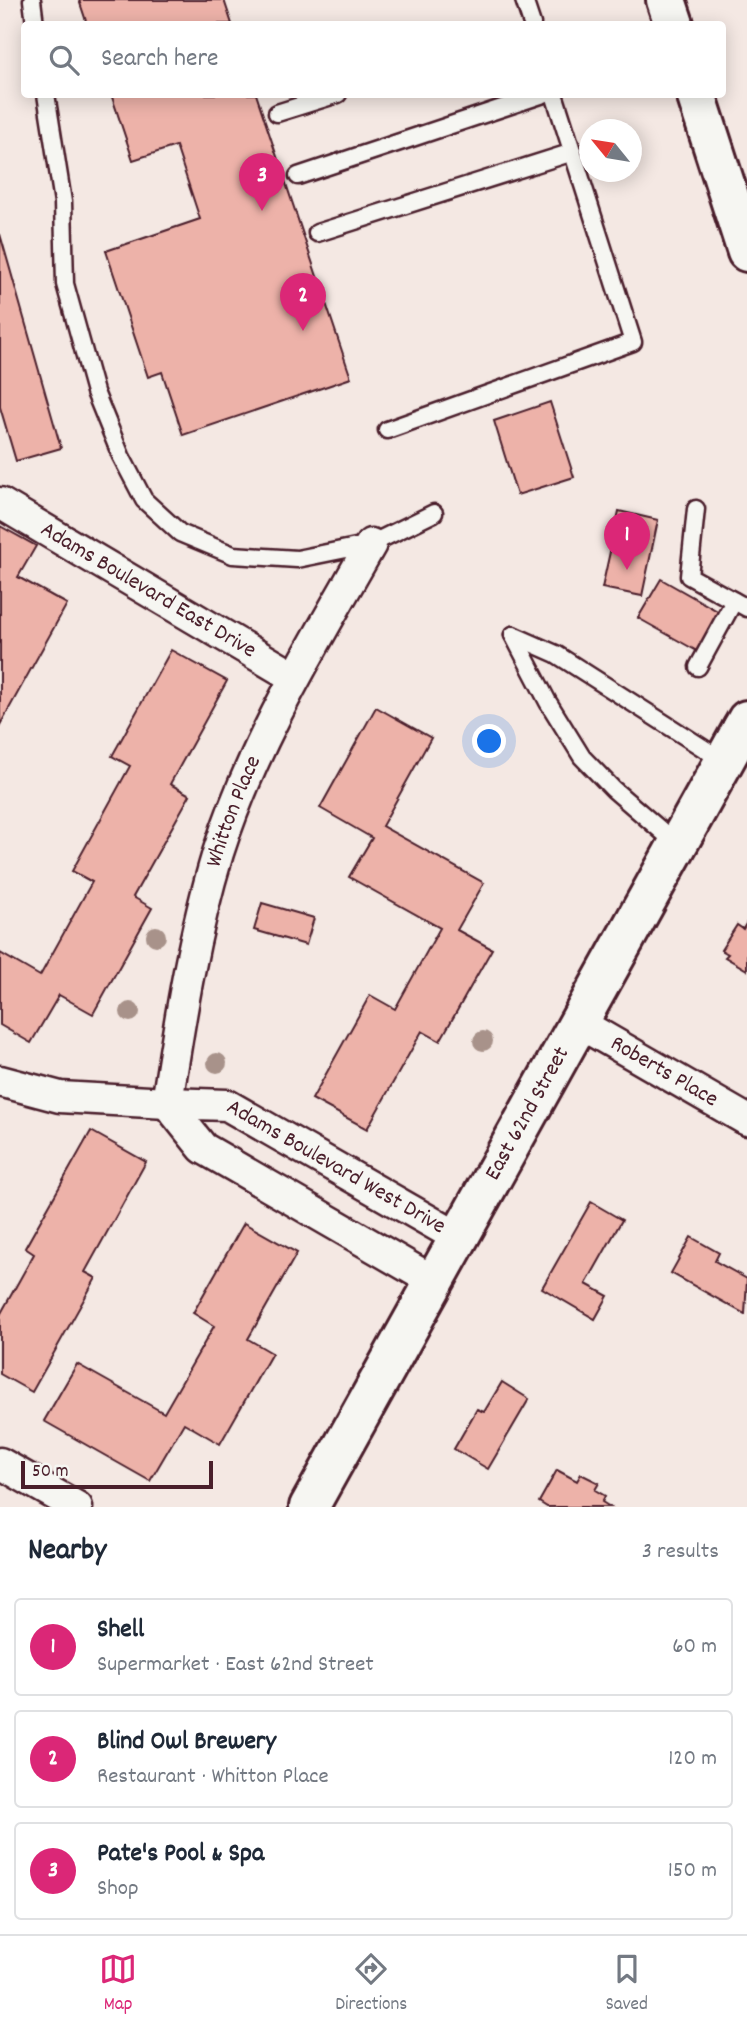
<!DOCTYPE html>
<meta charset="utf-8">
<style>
body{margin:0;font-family:Dekko,sans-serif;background:#f2f2f3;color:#1f2937}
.compass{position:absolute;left:579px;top:119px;width:63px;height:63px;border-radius:50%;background:#fff;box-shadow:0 4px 18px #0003;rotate:300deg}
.scale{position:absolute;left:21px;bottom:18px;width:192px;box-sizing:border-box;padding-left:7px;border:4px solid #4a1f2b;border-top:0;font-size:19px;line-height:24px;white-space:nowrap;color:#4a1f2b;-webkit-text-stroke:5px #f6f6f2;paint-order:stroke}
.you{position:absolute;left:490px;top:742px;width:24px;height:24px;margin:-18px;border:5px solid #fff;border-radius:50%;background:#1a73e8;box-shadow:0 0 0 10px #1a73e833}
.badge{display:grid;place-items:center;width:46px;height:46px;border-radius:50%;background:#db2777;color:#fff;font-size:23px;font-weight:700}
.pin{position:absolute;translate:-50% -58px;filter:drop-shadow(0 2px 4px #0008)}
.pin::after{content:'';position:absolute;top:37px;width:24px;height:21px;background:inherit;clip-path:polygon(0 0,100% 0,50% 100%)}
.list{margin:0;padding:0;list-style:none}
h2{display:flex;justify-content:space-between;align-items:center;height:91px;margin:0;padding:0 28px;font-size:30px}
h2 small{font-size:23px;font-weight:400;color:#747a83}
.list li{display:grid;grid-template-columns:46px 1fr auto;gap:21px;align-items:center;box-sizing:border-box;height:98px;margin:0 14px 14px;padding:0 14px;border:2px solid #e0e1e3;border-radius:7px}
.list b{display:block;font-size:26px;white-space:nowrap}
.list p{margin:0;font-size:23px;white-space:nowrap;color:#747a83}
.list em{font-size:23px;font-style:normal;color:#747a83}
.icon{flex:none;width:38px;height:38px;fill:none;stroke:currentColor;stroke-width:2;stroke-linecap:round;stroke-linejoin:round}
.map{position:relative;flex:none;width:747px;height:1507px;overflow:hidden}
.search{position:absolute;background:#fff;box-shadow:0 4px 18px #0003;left:21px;right:21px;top:21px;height:77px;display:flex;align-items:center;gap:18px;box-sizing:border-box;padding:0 24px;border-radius:7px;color:#747a83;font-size:26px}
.sheet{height:427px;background:#fff}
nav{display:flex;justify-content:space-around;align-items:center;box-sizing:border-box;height:98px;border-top:2px solid #e0e1e3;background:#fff;font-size:19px;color:#747a83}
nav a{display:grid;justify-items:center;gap:4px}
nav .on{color:#db2777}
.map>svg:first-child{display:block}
</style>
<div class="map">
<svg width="747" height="1507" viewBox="0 0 747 1507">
<rect width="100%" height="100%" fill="#f4e8e3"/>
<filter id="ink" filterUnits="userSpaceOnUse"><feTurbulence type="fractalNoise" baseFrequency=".0143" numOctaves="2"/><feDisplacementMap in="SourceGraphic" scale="14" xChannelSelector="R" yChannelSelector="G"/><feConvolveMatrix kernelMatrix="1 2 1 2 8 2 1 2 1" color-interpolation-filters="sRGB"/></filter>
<g filter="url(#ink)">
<!-- building -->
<g fill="#edb2a9" stroke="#4a1f2b" stroke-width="2">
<path d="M79 0H224L232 24H87Z"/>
<path d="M111 94H256L351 378 183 435 162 372 148 377 106 251 200 219 176 146 133 160Z"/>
<path d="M0 234 61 448 16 461 0 407Z"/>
<path d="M550 402 574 477 517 495 494 421Z"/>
<path d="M619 511 658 520 642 596 602 588Z"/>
<path d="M0 526 36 546 18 577 67 604 0 725Z"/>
<path d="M661 579 719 612 697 651 638 618Z"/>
<path d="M171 650 227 681 170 784 190 795 133 897 152 908 93 1014 59 995 31 1043 0 1025V953L40 976 92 882 72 871 130 766 112 756Z"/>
<path d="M376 707 431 738 382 826 484 883 457 930 492 949 440 1041 422 1031 367 1129 312 1099 370 995 395 1009 440 928 349 877 372 838 320 808Z"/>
<path d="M262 903 314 918 306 945 254 930Z"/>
<path d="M747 922V970L725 957 728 954 721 950 737 925 743 929Z"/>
<path d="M91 1131 146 1162 85 1272 96 1278 32 1392 0 1374V1315L34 1254 25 1248Z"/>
<path d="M591 1202 622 1220 586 1284 608 1296 595 1319 542 1288Z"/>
<path d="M244 1223 297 1253 248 1339 272 1353 220 1444 184 1423 150 1481 44 1421 77 1364 164 1413 214 1326 193 1313Z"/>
<path d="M691 1237 719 1253 715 1261 747 1279 745 1314 671 1273Z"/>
<path d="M502 1382 529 1399 488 1469 454 1449 477 1409 484 1412Z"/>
<path d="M557 1470 577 1481 581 1474 599 1483 595 1490 605 1496 602 1502 610 1507H547L539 1502Z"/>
</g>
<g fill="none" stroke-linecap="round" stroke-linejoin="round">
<defs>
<g id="lane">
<path d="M32 0 35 24"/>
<path d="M524 0 532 24"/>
<path d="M46 94 63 202 65 284 95 392 121 456 144 500 180 533 233 555 297 559 371 544 434 513"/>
<path d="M277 113 338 94"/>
<path d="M298 176 544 94"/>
<path d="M317 233 573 152"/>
<path d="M387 430 633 342 554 94"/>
<path d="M696 509 689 576 747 608"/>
<path d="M513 635 548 702 582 757 613 789 678 845"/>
<path d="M513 635 556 654 725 762"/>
<path d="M698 667 734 601"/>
</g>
<g id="street">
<path id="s1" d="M0 503 294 677"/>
<path id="s2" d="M579 1023 747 1120"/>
<path id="s3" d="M0 1081 60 1097 167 1103C180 1018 193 935 218 853 253 743 314 644 371 544"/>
<path id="s4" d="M435 1282 203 1148 167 1103 227 1105 459 1238"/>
<path d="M0 1463 77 1507"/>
</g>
<g id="secondary">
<path id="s5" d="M309 1507 747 720"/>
</g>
<g id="primary">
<path d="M666 0 674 24"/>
<path d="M696 94 747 252"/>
<path d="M742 729 747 724"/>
</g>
</defs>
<!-- lane casing -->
<use href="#lane" stroke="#4a1f2b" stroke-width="21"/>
<!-- street casing -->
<use href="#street" stroke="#4a1f2b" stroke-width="35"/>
<!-- secondary casing -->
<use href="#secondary" stroke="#4a1f2b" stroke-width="44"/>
<!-- primary casing -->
<use href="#primary" stroke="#4a1f2b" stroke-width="44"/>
<!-- lane -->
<use href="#lane" stroke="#f6f6f2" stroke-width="16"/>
<!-- street -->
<use href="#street" stroke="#f6f6f2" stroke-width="30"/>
<!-- secondary -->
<use href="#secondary" stroke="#f6f6f2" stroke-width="38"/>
<!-- primary -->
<use href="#primary" stroke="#f6f6f2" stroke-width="38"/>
</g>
<!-- trees -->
<g fill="#a8928a">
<circle cx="156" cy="936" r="10"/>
<circle cx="130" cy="1012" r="10"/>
<circle cx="483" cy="1041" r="10"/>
<circle cx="217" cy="1063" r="10"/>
</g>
</g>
<g text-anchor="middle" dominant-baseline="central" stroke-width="5" stroke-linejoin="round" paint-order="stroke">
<!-- street labels -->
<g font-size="23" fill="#4a1f2b" stroke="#f6f6f2">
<text stroke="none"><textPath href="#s1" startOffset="172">Adams Boulevard East Drive</textPath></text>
<text stroke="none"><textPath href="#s3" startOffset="469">Whitton Place</textPath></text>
<text stroke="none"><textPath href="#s2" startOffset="98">Roberts Place</textPath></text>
<text stroke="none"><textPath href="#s5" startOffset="450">East 62nd Street</textPath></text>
<text stroke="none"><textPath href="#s4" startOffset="511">Adams Boulevard West Drive</textPath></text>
</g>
</g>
</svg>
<svg class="compass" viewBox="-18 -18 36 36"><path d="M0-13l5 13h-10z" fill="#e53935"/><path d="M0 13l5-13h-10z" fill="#747a83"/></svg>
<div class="scale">50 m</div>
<div class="you"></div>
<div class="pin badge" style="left:627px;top:570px">1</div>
<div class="pin badge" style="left:303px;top:331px">2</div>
<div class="pin badge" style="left:262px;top:211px">3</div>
<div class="search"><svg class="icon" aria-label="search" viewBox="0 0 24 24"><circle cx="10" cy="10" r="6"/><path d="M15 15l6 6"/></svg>Search here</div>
</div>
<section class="sheet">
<h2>Nearby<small>3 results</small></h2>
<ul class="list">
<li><span class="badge">1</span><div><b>Shell</b><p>Supermarket · East 62nd Street</p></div><em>60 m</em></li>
<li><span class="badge">2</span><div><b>Blind Owl Brewery</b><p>Restaurant · Whitton Place</p></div><em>120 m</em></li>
<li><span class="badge">3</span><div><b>Pate's Pool &amp; Spa</b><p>Shop</p></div><em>150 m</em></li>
</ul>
</section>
<nav>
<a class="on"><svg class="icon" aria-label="map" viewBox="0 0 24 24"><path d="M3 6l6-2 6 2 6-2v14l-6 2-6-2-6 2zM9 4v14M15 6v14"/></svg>Map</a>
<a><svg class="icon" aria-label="directions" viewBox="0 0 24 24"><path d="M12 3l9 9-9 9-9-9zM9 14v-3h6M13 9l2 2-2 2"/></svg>Directions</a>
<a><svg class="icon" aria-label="saved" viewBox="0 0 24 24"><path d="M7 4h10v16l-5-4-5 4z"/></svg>Saved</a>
</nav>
